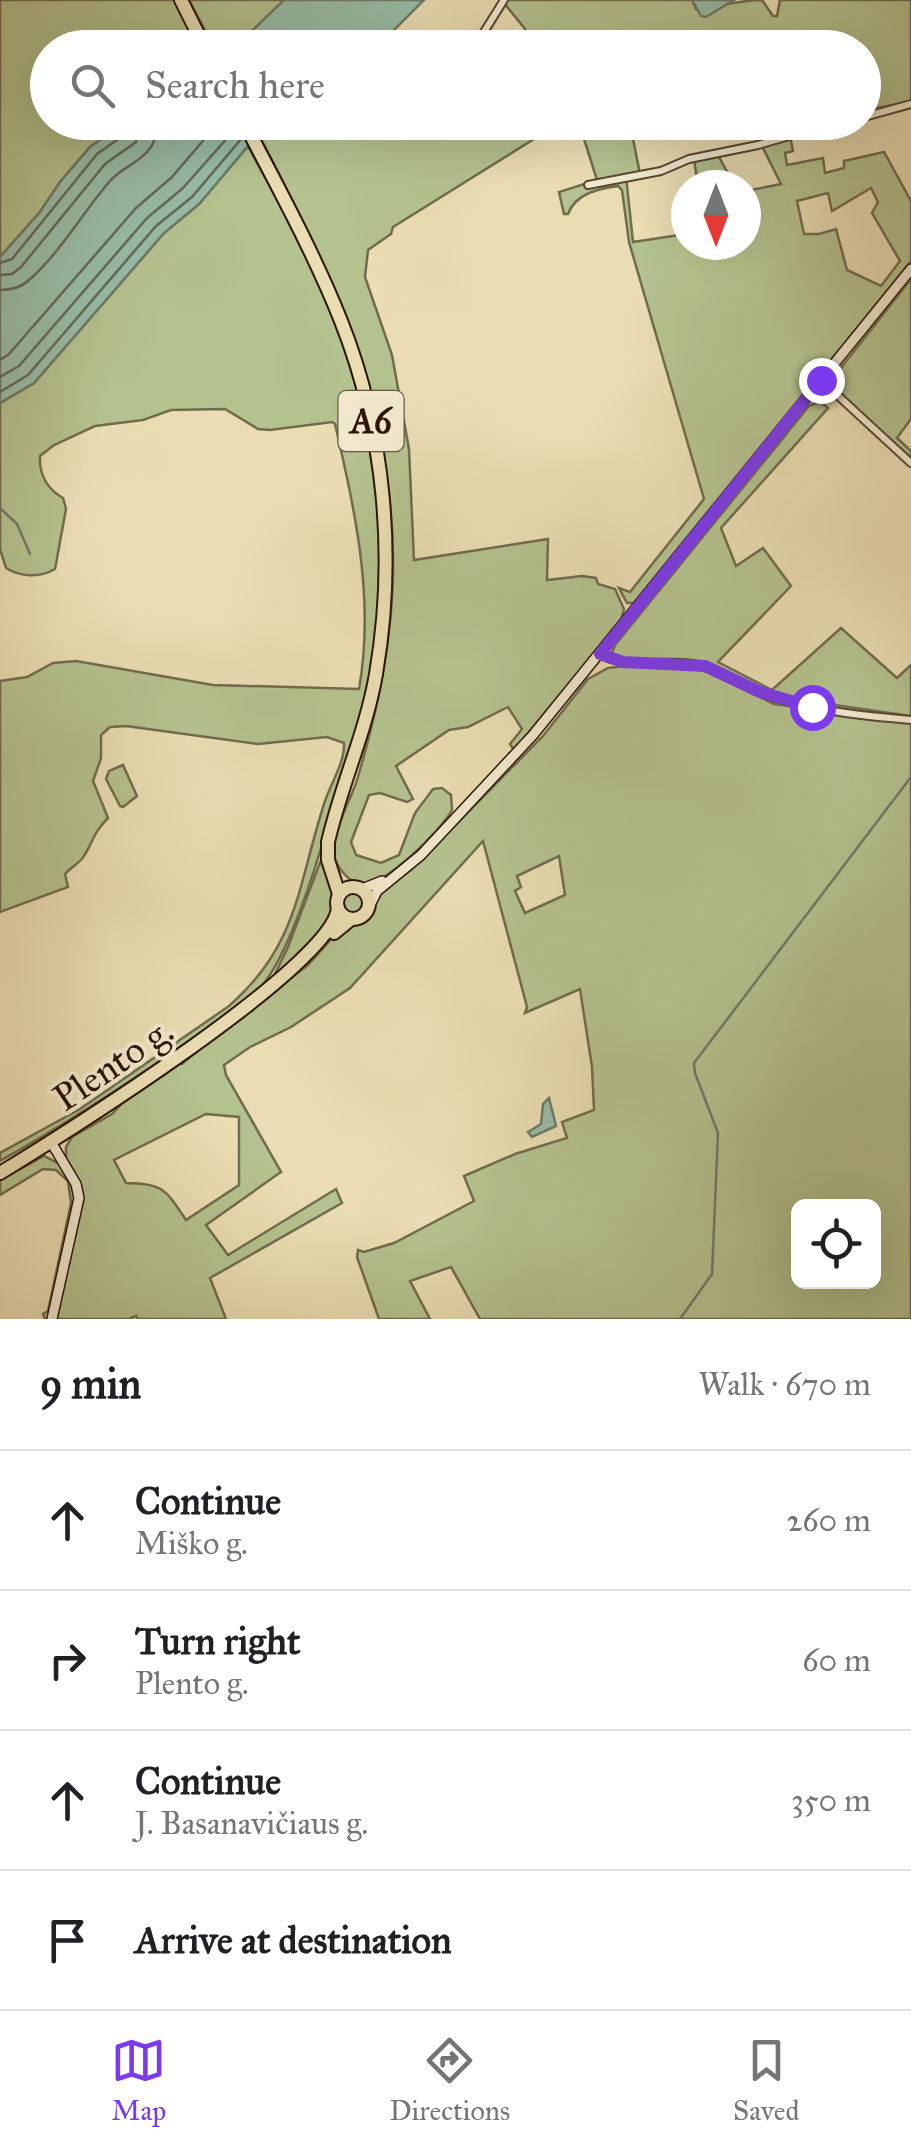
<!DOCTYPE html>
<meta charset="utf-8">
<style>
body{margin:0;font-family:"IM FELL Great Primer",serif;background:#f2f2f2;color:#202124}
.controls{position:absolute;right:30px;bottom:30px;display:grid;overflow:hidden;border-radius:15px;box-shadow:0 10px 40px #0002}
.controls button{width:90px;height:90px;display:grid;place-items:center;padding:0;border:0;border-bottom:2px solid #e0e0e0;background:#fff;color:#202124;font:50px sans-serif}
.compass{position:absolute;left:671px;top:170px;width:90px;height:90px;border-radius:50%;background:#fff;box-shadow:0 10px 40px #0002;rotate:180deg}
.stop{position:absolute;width:30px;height:30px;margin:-22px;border:8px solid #7c3aed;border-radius:50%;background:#fff}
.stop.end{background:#7c3aed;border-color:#fff;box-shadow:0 2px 10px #0008}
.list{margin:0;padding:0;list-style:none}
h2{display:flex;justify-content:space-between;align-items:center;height:130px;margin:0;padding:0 40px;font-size:42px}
h2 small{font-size:32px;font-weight:400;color:#757577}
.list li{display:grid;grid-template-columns:65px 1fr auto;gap:30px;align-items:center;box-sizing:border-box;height:140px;padding:0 40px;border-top:2px solid #e0e0e0}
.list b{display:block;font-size:38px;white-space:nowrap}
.list p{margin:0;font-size:32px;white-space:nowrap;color:#757577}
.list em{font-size:32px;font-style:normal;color:#757577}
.icon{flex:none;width:55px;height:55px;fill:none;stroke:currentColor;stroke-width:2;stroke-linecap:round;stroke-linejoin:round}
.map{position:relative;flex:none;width:911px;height:1319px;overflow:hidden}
.search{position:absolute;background:#fff;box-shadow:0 10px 40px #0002;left:30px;right:30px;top:30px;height:110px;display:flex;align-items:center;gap:25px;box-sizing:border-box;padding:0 35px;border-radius:55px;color:#757577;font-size:38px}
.sheet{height:690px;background:#fff}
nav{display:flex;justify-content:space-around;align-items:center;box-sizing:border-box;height:140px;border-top:2px solid #e0e0e0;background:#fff;font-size:28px;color:#757577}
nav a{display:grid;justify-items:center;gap:5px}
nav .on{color:#7c3aed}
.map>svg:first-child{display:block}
</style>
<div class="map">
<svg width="911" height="1319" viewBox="0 0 911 1319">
<rect width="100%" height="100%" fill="#eaddb3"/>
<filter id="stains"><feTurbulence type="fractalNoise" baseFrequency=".002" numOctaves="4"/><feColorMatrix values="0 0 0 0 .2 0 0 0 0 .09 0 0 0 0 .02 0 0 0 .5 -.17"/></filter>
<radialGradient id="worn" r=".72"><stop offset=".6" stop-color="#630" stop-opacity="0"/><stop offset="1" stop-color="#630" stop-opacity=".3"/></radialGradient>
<!-- green -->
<g fill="#b4c28f" stroke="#706c4c" stroke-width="2.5" fill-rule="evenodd">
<path d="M0 0H175L197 47 48 48V122L126 123 90 147 60 182 40 212 0 257Z"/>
<path d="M189 0H284L235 48 214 47Z"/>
<path d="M506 0H692L696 9C720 7 738 0 762 0L773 16H777L780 0H911V102L864 110V48L829 47 827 33 808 36V48L523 47 525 29 504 3Z"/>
<path d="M288 122 572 123 558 133 534 139 393 227 391 234 368 250 365 277 392 355 409 449 414 560 548 539 547 580 582 576 596 578 598 584 615 589 624 609 621 621 514 750 510 744 522 729 508 707 468 727 449 730 396 766 413 799 407 802 380 793 369 795 351 842 356 855 381 863 399 855 415 813 433 789 442 788 451 795 452 810C441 830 384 888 361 884 347 882 334 864 334 852 333 829 350 802 357 780 371 733 382 687 388 639 413 452 344 298 261 139Z"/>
<path d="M673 122 632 134 640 174 626 176 633 242 686 234V245H746V191L781 184 762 146 790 136 793 151 785 153 787 165 823 158 825 173 844 168V161L884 152 911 201V261L634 603H627L619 588 630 592 704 499 629 242 622 190 618 186C598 189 576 193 568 214H564L559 192 597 180 579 123ZM871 188 878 202 872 213 900 261 881 286 847 270 836 229 819 234H804L797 201 828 193 832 211Z"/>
<path d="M248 146C270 188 296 229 315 273 374 403 395 545 368 686 360 732 342 779 328 824 317 864 287 962 258 990 235 1012 205 1030 179 1048 121 1088 62 1126 0 1161V1153L80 1109 229 1006C299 945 298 883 325 801 331 783 345 762 344 743L327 737 258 744 126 726 110 727 101 735V758L93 781 108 818C93 833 94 840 84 856 80 863 70 868 65 874L68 887 0 912V681L27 677 53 663 76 661 213 685 359 689C375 599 355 511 335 424L332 422 270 430 258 429 225 409 171 410 143 420 95 426 54 445 40 456C39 474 47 489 63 498L66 509 55 569C40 578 20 577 6 568L0 549V403L34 383 164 233 199 204Z"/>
<path d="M718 155 734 185H698L694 160Z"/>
<path d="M911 279V419L897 438 911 451V458L839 393 836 386 840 369Z"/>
<path d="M820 401 828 408 721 528 736 566 763 548 791 586 718 662 772 690 841 628 897 678 911 665V716L786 698 695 661 621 658 611 655 615 645 809 406Z"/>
<path d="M627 666 687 667 708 672 774 704 911 722V1319H480L451 1267 410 1281 430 1319H379L357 1257 358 1250 364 1252 394 1243 474 1201 464 1176 515 1154 567 1138 562 1122 594 1110 592 1067 580 989 525 1013 527 1007 483 841 350 988 291 1027 250 1047 224 1065 226 1075 281 1172 206 1225 228 1255 336 1189 342 1203 210 1278 226 1319H138L136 1316 129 1319H45L43 1314 48 1311 71 1203 68 1181 56 1170 43 1169 0 1195V1180L44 1156 56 1162 66 1157V1147L72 1137 112 1114 125 1100 179 1063 182 1064C203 1046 218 1031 243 1018L245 1013 308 965 343 926 363 921 380 892 412 869 543 736 588 679 608 668ZM559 856 565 895 525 913 515 891 521 887 517 876ZM206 1114 239 1117V1185L186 1220C166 1190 163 1183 126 1183L114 1160ZM798 1206H874V1282H798Z"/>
<path d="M123 765 137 796 123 807 120 806 106 779 109 771Z"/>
<path d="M323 855 336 892 335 917 272 980 288 947Z"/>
<circle cx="353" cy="903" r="11"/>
</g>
<!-- water -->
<g fill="#98bda8" stroke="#6d7a68" stroke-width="2.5">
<path d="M284 0H424L377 47H235Z"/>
<path d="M692 0H734L706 17 701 16Z"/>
<path d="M126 123H288L248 146 199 204 164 233 34 383 0 403V257L40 212 60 182 91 146Z"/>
<path d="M549 1098 556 1126 532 1137 528 1132 541 1124 543 1104Z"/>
</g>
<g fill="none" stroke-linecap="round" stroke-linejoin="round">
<!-- shore -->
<g stroke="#626958" stroke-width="2.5">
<path d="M0 263 12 259 97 154 127 133 130 122"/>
<path d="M0 275 12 274 21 267 105 164 136 142 142 122"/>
<path d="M0 290C11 290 21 288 29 280 61 252 82 213 110 181 120 169 136 164 147 152 155 143 157 134 158 122"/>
<path d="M0 360 9 354 136 208 172 177 219 122"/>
<path d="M0 377 19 366 147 218 183 188 237 127"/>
<path d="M0 392 28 375 156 226 192 197 242 138"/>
</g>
<!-- stream -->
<g stroke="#6d7a68" stroke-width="2.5">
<path d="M0 508 17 524 30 554"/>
<path d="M680 1319 712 1274 718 1133 695 1073 694 1063 911 777"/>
</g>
<defs>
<g id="street">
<path d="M474 48 504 0"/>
<path d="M864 117 911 104"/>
<path d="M588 185 661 171 689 159 758 145 838 122"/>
<path d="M821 380 911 463"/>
<path d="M600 654C627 670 663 659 693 664 722 669 745 687 772 697 816 711 865 716 911 720"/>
</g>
<g id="secondary">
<path d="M362 889 382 881"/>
<path d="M370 905 377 891 421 855 533 735 911 269"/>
<path d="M51 1142 76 1184 79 1198 52 1319"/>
</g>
<g id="highway">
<path d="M181 0 205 48"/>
<path d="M244 122C278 188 314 253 341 321 385 432 396 557 376 674 366 732 341 785 328 842V860L339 894"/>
<circle cx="353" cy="903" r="16"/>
<path d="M334 933 351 919"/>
<path d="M0 1173C58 1138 333 966 338 908"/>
</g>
</defs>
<!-- street casing -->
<use href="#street" stroke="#5c4733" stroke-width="10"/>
<!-- secondary casing -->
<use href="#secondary" stroke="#2c1508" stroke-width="12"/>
<!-- highway casing -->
<use href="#highway" stroke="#2c1508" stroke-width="16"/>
<!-- street -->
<use href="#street" stroke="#f1e9ce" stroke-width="6"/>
<!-- secondary -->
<use href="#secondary" stroke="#f1e9ce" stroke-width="9"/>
<!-- highway -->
<use href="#highway" stroke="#eaddb3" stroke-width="12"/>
</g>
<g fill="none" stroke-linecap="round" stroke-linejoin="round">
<!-- route -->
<path stroke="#7c3aed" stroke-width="12" d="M812 707 760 692 705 666 623 662 600 654 821 380"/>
</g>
<g text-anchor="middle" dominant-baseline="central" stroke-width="8" stroke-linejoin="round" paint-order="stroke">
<!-- shield labels -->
<rect fill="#f1e9ce" stroke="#675543" stroke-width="2.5" x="338.5" y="391" width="65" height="60" rx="8"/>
<g font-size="35" font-weight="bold" fill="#2c1508">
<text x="371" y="421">A6</text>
</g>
<!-- street labels -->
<g font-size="38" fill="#2c1508" stroke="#f1e9ce">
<text transform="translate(113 1064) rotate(-34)">Plento g.</text>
</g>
</g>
<rect width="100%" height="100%" filter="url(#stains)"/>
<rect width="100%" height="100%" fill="url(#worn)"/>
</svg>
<div class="controls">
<button><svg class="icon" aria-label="locate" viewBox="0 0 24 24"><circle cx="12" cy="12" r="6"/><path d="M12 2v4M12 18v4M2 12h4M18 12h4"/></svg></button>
</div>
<svg class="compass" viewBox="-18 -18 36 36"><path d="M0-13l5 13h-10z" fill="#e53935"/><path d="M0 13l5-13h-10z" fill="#757577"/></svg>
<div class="stop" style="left:812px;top:707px"></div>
<div class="stop end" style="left:821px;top:380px"></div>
<div class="search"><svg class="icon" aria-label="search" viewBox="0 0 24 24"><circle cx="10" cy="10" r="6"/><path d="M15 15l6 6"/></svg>Search here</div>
</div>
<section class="sheet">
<h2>9 min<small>Walk · 670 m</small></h2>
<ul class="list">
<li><svg class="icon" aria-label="ahead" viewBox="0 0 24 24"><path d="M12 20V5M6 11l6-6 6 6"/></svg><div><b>Continue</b><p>Miško g.</p></div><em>260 m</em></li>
<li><svg class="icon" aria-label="right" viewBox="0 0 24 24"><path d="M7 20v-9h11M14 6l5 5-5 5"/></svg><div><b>Turn right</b><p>Plento g.</p></div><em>60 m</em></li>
<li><svg class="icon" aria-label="ahead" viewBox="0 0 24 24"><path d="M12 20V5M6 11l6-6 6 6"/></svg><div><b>Continue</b><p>J. Basanavičiaus g.</p></div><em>350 m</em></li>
<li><svg class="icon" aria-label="arrive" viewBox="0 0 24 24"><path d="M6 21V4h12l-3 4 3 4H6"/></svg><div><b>Arrive at destination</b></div></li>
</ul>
</section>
<nav>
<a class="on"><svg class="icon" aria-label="map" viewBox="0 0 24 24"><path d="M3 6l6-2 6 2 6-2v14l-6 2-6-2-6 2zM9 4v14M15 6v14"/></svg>Map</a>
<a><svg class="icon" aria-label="directions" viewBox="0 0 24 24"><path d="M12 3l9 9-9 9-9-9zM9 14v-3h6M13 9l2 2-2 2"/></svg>Directions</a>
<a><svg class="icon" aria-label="saved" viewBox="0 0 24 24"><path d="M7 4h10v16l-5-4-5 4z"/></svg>Saved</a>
</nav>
